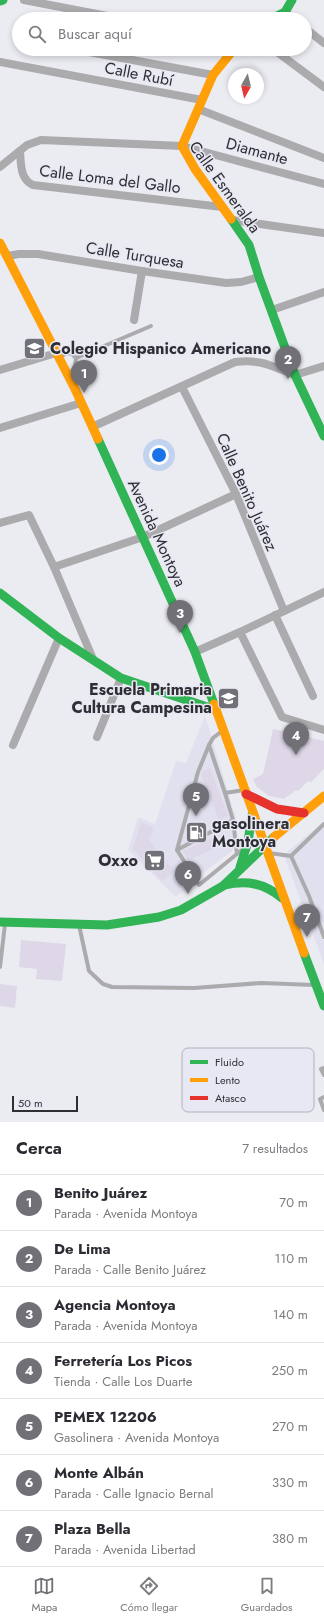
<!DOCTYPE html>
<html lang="es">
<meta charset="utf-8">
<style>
body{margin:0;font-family:Jost,sans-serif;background:#f7f7f7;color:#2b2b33}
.compass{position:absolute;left:228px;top:68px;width:36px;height:36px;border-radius:50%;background:#fff;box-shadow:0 2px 6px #0003;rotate:188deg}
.scale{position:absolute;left:12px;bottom:10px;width:66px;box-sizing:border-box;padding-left:4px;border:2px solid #2e2e33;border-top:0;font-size:11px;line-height:14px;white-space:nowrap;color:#2e2e33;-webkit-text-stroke:3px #e8e8f5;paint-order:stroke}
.you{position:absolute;left:159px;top:455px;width:14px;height:14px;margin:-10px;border:3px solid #fff;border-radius:50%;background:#1a73e8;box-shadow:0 0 0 6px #1a73e833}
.badge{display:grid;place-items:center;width:26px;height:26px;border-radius:50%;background:#707076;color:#fff;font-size:13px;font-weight:700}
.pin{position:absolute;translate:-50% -33px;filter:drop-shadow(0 1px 2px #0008)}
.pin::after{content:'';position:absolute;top:21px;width:14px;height:12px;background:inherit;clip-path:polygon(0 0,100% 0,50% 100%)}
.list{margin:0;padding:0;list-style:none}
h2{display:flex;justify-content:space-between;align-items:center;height:52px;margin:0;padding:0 16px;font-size:17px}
h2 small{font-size:13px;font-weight:400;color:#7c7c81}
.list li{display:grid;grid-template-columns:26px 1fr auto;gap:12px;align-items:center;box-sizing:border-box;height:56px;padding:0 16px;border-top:1px solid #e1e1e2}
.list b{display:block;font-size:15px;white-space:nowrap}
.list p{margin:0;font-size:13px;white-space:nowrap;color:#7c7c81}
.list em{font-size:13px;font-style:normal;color:#7c7c81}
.icon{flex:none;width:22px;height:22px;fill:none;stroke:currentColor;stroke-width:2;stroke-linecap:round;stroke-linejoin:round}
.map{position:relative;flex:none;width:324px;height:1122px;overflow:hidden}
.search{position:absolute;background:#fff;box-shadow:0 2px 6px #0003;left:12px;right:12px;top:12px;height:44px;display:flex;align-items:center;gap:10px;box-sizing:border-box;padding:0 14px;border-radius:22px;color:#7c7c81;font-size:15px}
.sheet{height:444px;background:#fff}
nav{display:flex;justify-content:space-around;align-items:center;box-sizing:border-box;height:56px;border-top:1px solid #e1e1e2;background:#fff;font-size:11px;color:#7c7c81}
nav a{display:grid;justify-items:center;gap:2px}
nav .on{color:#707076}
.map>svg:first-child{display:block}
</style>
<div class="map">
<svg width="324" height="1122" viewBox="0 0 324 1122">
<rect width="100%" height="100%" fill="#ebebf2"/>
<!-- built -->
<g fill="#e1e0ef">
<path d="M205 716 236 818 231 829 236 842 232 851 188 884 190 888 175 896 128 850 138 817 155 824 176 761 186 763Z"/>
<path d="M324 821V964L284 855Z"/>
</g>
<!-- building -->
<g fill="#ded7e8">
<path d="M273 729 324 741V769L311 782 308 781 298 791 296 790 284 799 269 796 257 787 253 779 263 774Z"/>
<path d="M210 768 228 816 219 820 201 774 202 772Z"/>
<path d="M141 822 154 828 149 840 174 871 162 881 133 849Z"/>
<path d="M219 835 223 845 188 860 183 851Z"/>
<path d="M21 940 66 944 62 981 36 979 37 969 19 967Z"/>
<path d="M0 984 17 986 15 1008 0 1006Z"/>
</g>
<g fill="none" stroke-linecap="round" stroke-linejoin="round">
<!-- lane -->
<g stroke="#ababae" stroke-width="4">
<path d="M60 357 67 353 72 354 76 358 75 366 70 375"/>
<path d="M76 358 151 326"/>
<path d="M222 731 213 738 209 745 198 772 177 850 233 820 225 793 244 790"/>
<path d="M209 745 225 793"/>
<path d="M233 820 237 854"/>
<path d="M177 850 199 885 243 849"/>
<path d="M269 853 291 856 309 896 324 937"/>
<path d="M291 856 324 824"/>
<path d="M79 925 89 971 103 984 112 987 194 988 261 983 315 985"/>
<path d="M0 967 5 924"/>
<path d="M324 1068 321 1069 324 1075"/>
<path d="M324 1097 320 1099 324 1110"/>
</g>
<!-- street -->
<g stroke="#ababae" stroke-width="8">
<path d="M24 0 123 19"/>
<path d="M285 12 294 19"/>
<path d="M305 28 324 43"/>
<path d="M73 49 213 75"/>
<path d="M273 49 324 87"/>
<path d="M0 62 202 100"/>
<path d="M198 109 324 158"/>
<path d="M20 151C21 164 20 179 33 185L222 207"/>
<path d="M0 167 27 145 41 140 182 146 324 184"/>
<path d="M232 220 324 233"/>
<path d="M7 256 19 254H38L142 271 226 283 241 282 259 277"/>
<path d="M272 310 324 292"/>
<path d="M134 320 142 271"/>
<path d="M0 370 56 353"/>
<path d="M182 387 236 494 284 611"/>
<path d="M92 427 235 362C262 359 271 366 295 375L324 366"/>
<path d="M0 428 81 403"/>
<path d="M0 523 29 515 54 567 93 659"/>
<path d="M54 567 143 537 236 494"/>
<path d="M275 615 313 696"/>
<path d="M240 632 282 717 324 730"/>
<path d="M195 652 240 632 324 592"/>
<path d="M97 737 121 678"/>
<path d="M13 745 59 638"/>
</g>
<!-- fast -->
<g stroke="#30b455" stroke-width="9">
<path d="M0 1 3 0"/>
<path d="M271 19 285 12 292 0"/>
<path d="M231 219 249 245 259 277 295 375 324 436"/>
<path d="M98 439 195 652 214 704"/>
<path d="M0 593 59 638 121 678 216 710"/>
<path d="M240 867 248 842 252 815"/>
<path d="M224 885C247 880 264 883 282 898"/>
<path d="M0 922 107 925 159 917 181 910 223 886 274 837"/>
<path d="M304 953 324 1006"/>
</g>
<!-- slow -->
<g stroke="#ff9f0a" stroke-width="9">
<path d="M231 219 195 169 182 146 213 75 234 49"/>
<path d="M0 243 75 389 98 439"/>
<path d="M214 704 304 953"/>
<path d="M274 837 324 796"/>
</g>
<!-- jam -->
<path stroke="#e5322d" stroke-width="9" d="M246 794 277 809 304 813"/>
</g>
<!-- icons -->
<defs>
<symbol id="school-square" viewBox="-11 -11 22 22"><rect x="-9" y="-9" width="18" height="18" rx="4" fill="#707076" stroke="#e8e8f5"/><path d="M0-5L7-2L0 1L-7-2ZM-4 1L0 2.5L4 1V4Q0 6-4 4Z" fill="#fff"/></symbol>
<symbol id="fuel-square" viewBox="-11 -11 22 22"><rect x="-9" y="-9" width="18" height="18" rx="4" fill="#707076" stroke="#e8e8f5"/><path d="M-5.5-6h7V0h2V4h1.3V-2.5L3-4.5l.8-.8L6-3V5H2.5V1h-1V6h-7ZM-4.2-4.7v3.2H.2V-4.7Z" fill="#fff"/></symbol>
<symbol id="supermarket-square" viewBox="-11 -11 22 22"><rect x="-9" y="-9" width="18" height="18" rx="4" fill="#707076" stroke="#e8e8f5"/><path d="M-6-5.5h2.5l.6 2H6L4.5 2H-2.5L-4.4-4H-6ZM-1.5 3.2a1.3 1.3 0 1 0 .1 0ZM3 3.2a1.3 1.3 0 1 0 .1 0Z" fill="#fff"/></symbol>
</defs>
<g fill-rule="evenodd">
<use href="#school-square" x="22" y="336" width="25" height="25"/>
<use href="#school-square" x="216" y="686" width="25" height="25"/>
<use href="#fuel-square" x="184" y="820" width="25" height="25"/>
<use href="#supermarket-square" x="142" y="848" width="25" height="25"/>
</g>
<g text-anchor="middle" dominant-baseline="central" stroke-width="3" stroke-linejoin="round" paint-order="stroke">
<!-- street labels -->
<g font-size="16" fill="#2e2e33" stroke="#e8e8f5">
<text transform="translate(139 74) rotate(11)">Calle Rubí</text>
<text transform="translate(257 151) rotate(15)">Diamante</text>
<text transform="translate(110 179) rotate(7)">Calle Loma del Gallo</text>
<text transform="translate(225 187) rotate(54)">Calle Esmeralda</text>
<text transform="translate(135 255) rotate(9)">Calle Turquesa</text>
<text transform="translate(247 492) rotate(66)">Calle Benito Juárez</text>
<text transform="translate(157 533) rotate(65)">Avenida Montoya</text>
</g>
<!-- poi labels -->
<g font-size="16" font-weight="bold" fill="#2e2e33" stroke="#e8e8f5" text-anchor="start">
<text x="50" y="348">Colegio Hispanico Americano</text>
<text x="212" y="689" text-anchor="end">Escuela Primaria<tspan x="212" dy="18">Cultura Campesina</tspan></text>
<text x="212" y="823">gasolinera<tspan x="212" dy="18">Montoya</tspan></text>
<text x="138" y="860" text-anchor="end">Oxxo</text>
</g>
</g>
<!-- legend -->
<rect x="182" y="1048" width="132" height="64" rx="6" fill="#e8e8f5" stroke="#b0b0bb" stroke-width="1"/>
<rect x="190" y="1060" width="18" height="4" fill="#30b455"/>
<rect x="190" y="1078" width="18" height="4" fill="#ff9f0a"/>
<rect x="190" y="1096" width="18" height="4" fill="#e5322d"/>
<g font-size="11" fill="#2e2e33">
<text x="215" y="1066">Fluido</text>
<text x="215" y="1084">Lento</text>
<text x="215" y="1102">Atasco</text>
</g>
</svg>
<svg class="compass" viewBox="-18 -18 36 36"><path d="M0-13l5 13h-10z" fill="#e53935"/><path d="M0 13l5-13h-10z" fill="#7c7c81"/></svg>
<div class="scale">50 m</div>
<div class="you"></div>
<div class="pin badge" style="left:84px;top:393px">1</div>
<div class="pin badge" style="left:288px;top:379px">2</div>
<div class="pin badge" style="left:180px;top:633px">3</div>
<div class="pin badge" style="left:296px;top:755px">4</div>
<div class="pin badge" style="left:196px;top:816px">5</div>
<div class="pin badge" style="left:188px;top:894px">6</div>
<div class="pin badge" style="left:307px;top:937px">7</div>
<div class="search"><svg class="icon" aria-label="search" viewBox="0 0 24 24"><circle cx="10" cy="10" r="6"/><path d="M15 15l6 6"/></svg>Buscar aquí</div>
</div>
<section class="sheet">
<h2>Cerca<small>7 resultados</small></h2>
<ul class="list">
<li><span class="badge">1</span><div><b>Benito Juárez</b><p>Parada · Avenida Montoya</p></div><em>70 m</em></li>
<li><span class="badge">2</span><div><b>De Lima</b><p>Parada · Calle Benito Juárez</p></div><em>110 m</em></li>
<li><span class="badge">3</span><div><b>Agencia Montoya</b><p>Parada · Avenida Montoya</p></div><em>140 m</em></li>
<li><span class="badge">4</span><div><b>Ferretería Los Picos</b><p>Tienda · Calle Los Duarte</p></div><em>250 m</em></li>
<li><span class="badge">5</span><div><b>PEMEX 12206</b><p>Gasolinera · Avenida Montoya</p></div><em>270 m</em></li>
<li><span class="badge">6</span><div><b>Monte Albán</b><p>Parada · Calle Ignacio Bernal</p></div><em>330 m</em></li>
<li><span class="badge">7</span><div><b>Plaza Bella</b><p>Parada · Avenida Libertad</p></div><em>380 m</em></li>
</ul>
</section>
<nav>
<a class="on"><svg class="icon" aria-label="map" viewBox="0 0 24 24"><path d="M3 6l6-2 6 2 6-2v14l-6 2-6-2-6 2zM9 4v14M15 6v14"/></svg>Mapa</a>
<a><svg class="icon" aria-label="directions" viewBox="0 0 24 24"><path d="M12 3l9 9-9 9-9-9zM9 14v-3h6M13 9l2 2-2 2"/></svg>Cómo llegar</a>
<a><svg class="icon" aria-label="saved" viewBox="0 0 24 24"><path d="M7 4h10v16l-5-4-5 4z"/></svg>Guardados</a>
</nav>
